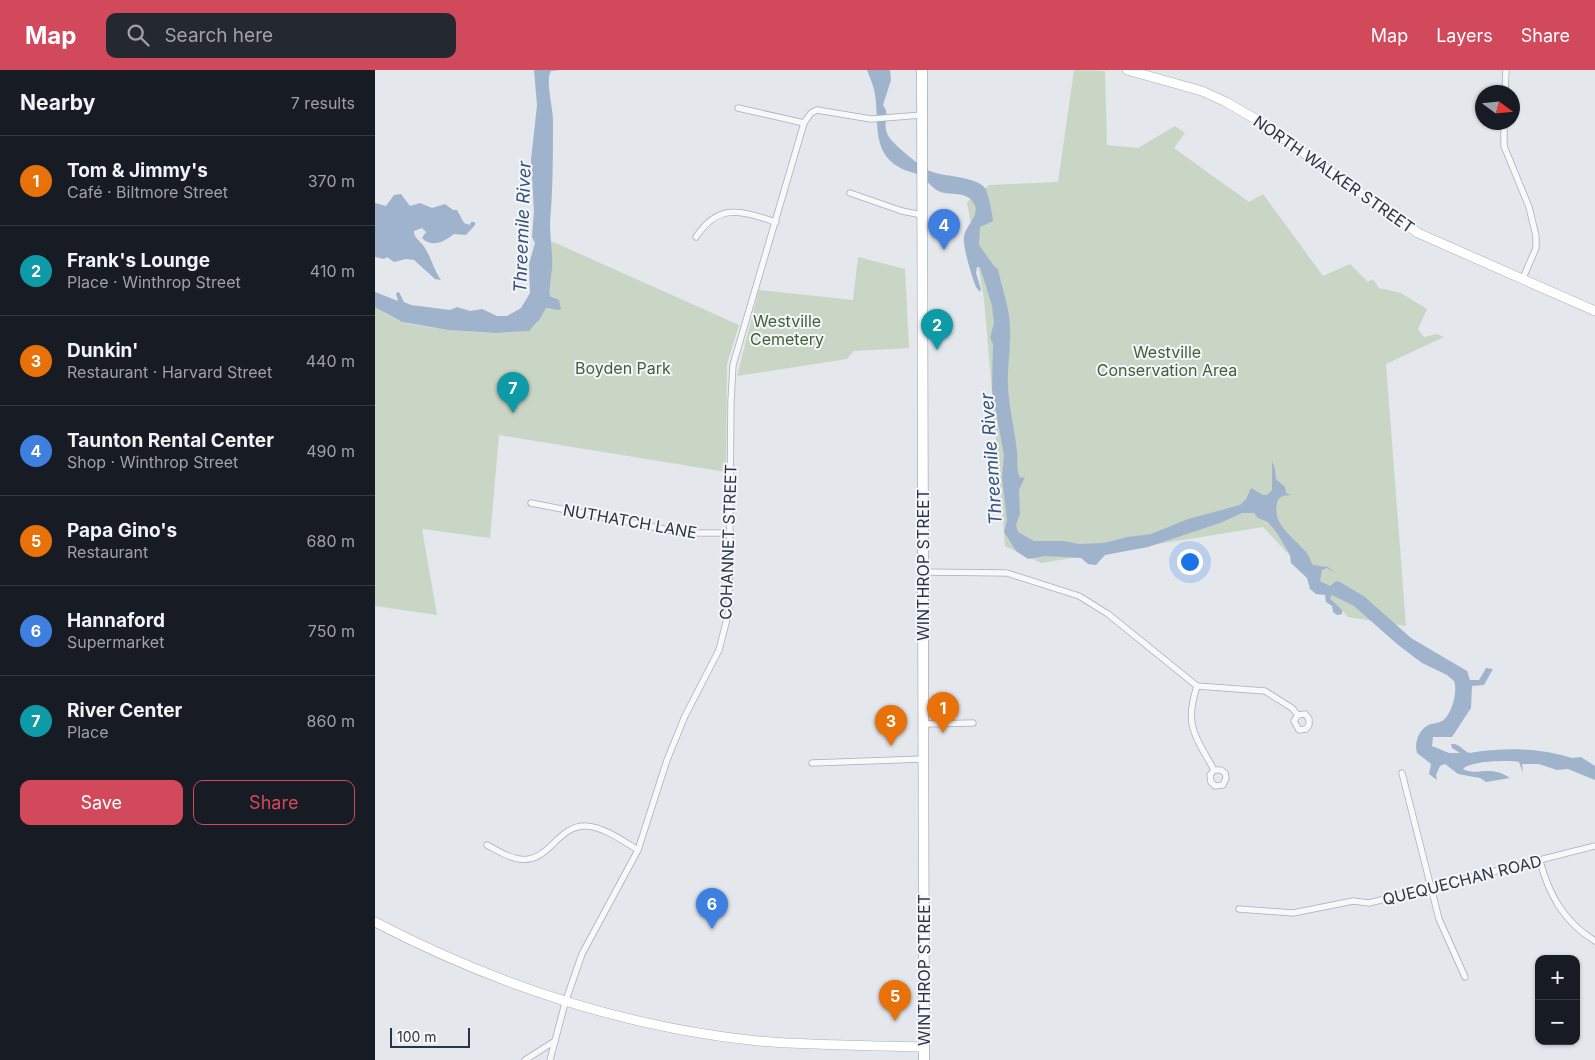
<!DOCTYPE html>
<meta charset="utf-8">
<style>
body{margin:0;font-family:Inter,sans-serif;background:#242831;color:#f1f3f6}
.controls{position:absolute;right:15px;bottom:15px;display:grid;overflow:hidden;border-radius:10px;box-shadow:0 1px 4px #0004}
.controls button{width:45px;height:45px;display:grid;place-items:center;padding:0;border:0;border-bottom:1px solid #363941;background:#171b24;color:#f1f3f6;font:25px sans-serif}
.compass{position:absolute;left:1100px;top:15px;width:45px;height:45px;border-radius:50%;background:#171b24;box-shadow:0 1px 4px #0004;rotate:105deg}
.scale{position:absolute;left:15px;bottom:12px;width:80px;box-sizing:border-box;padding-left:5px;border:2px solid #2b3445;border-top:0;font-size:14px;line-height:18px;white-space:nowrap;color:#2b3445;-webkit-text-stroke:4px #f4f6f9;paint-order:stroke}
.you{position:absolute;left:814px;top:491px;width:18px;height:18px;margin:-12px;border:4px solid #fff;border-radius:50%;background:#1a73e8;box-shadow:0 0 0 8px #1a73e833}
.badge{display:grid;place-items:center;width:32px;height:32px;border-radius:50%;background:#d1495b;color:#fff;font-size:16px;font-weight:700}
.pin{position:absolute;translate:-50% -41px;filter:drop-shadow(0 1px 2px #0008)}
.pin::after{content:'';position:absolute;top:26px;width:18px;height:15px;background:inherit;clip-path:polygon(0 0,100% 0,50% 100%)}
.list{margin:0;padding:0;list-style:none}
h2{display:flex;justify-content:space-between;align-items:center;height:65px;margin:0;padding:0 20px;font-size:21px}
h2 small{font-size:16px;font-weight:400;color:#9ea1a6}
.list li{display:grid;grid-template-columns:32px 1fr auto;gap:15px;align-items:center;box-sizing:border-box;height:90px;padding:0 20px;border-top:1px solid #363941}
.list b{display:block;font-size:19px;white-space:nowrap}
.list p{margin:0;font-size:16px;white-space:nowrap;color:#9ea1a6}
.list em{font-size:16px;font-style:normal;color:#9ea1a6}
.actions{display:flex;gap:10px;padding:15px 20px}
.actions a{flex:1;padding:11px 0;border:1px solid #d1495b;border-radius:10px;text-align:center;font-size:18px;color:#d1495b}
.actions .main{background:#d1495b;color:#fff}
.icon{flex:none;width:28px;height:28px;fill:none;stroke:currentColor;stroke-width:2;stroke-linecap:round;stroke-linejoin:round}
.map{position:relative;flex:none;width:1220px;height:990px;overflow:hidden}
header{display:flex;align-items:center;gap:30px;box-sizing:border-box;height:70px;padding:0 25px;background:#d1495b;color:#fff}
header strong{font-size:24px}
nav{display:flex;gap:28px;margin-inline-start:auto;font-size:18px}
.search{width:350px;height:45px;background:#242831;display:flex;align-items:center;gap:12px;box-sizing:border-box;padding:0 18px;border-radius:10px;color:#9ea1a6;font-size:19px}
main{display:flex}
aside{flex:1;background:#171b24}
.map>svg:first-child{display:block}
</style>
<header>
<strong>Map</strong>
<div class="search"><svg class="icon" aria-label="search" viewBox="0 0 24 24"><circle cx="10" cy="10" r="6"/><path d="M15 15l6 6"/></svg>Search here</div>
<nav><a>Map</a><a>Layers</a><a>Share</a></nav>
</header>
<main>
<aside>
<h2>Nearby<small>7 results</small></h2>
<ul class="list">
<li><span class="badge" style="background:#e8710a">1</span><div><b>Tom &amp; Jimmy's</b><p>Café · Biltmore Street</p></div><em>370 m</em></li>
<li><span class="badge" style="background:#0f9aa8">2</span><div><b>Frank's Lounge</b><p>Place · Winthrop Street</p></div><em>410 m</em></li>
<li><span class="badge" style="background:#e8710a">3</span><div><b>Dunkin'</b><p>Restaurant · Harvard Street</p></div><em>440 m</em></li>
<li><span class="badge" style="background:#3f7fe0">4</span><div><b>Taunton Rental Center</b><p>Shop · Winthrop Street</p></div><em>490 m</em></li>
<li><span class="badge" style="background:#e8710a">5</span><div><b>Papa Gino's</b><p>Restaurant</p></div><em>680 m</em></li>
<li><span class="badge" style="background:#3f7fe0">6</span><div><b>Hannaford</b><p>Supermarket</p></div><em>750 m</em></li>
<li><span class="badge" style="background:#0f9aa8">7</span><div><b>River Center</b><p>Place</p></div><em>860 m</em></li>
</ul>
<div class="actions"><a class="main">Save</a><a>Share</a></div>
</aside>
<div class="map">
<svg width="1220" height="990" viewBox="0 0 1220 990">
<rect width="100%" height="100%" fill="#e4e7ec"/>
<!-- green -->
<g fill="#c9d6c5">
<path d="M699 0 730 1 732 75 763 78 800 56 810 63 799 78 874 132 888 124 948 206 975 194 993 212 998 209 1004 218 1026 223 1052 239 1043 259 1049 267 1062 264 1069 267 1011 294 1031 556 973 547 888 457 666 493 630 476 609 229 592 132 614 115 683 112Z"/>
<path d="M176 171 364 255 352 294 351 402 124 365 115 468 47 459 62 545 0 536V237C8 242 17 248 27 252 47 258 142 270 158 257 164 253 167 244 171 238L176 240 179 227 175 226Z"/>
<path d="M483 187 530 199 534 278 479 281 472 289 362 306 384 220 478 230Z"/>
</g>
<!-- water -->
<g fill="#9fb4cc">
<path d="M159 0H185L176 1C170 10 178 37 178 50 178 85 178 119 175 153 175 168 178 184 177 199 176 209 174 217 175 226L184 230 186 239 183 240 171 238 165 249 154 261 121 263 73 260 27 252 3 239 0 237V222L23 231 21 223 24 222 29 232 36 235 75 240 82 237 95 241 107 239 122 246H132L146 238 155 223 154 194 160 173 157 167 159 141 156 90 162 35Z"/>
<path d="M492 0H515L516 10 508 35C509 37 511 39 511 41 513 50 507 56 514 67 518 74 547 98 555 101 568 107 601 106 610 118 613 122 618 146 618 151L605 157 604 175 619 196 623 199C627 219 635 238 635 259 636 278 632 297 633 316 634 339 640 360 642 382 643 392 641 399 645 408L650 407 644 420 645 444 641 455 643 462 659 471H689L704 474 729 473 752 467 776 464 813 449 865 435 871 429 876 418 888 425H892L897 420V391L900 399 901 409 910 417 911 423 916 425 907 426 903 430C895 453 917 466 930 481 934 485 935 490 938 495L953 497 960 503 952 498 947 500 945 511 955 516 961 511 965 512 990 527 1036 568 1092 601 1095 610H1104L1111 598 1118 599 1109 615 1097 616 1096 638 1077 667H1058L1057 676 1074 683H1085L1077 678 1076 674C1086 673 1087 681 1095 683 1129 677 1165 678 1197 688L1206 687 1220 696V710L1193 699 1182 700 1164 694H1147L1148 703 1144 692C1134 690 1094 691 1088 699 1103 707 1114 694 1135 708L1111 712 1105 708 1083 704 1070 694 1065 696 1061 705 1062 710 1054 704 1056 694 1042 683C1039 672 1044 658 1056 654 1059 653 1063 653 1067 651 1077 645 1083 621 1079 611L1072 605 1047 593 1022 574 979 536 957 525 955 528 967 540V544L962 545 958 542 957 536 951 532 950 525 941 524 935 519 932 508 916 493 915 485 902 463 893 452 883 448 879 443H867L845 453 773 477 730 485 721 495 713 494 706 488 670 486 653 489 641 481 629 462 632 450 627 407 629 385 617 320 618 274 615 268 619 253 617 236 605 197H602L601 203 606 219 605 222 601 217C597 207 587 175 589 166 591 155 607 144 598 132 589 119 572 128 560 119 554 114 547 105 539 103 532 101 526 99 519 94 497 78 504 47 500 25 499 16 495 8 492 0Z"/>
<path d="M26 124 35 136 45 133 57 138 70 134 78 140H82L89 153 95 155 96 152H100V155L91 165 79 164C69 172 57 178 47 168L51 162 47 158 39 161C39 168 43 169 47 174 56 185 58 199 66 210L60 209 39 190 31 189 19 192 12 187 9 189 0 187V133L11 136 19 125Z"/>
</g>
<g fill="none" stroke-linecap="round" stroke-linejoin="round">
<defs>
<g id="minor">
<path d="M1130 22 1131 0"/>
<path d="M363 38 429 53"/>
<path d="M1129 52V76L1154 137 1161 166V178L1148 208"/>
<path d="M475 123 527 141 547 145"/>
<path d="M321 167C344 132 366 141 401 152"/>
<path d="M156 433 309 463H356"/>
<path d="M548 502 632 503 704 526 733 544 822 616 890 621 917 638 923 645 919 651 924 660 931 659 934 655V649L930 644 923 645"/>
<path d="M822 616C809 656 820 665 839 700H846L850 703 851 708 848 715 840 716 836 712 835 705 839 700"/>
<path d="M548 654 598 653"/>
<path d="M437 693 548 689"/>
<path d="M1027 703 1064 849 1090 907"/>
<path d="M112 775C122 780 133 788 144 789 174 794 182 755 211 756 229 757 248 771 263 780"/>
<path d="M1165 791C1174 825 1189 852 1220 871"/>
<path d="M864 839 918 843 978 831 994 833 1220 776"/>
<path d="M150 990 180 971"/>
<path d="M175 990 190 933 207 884 263 780 292 690 310 646 344 580 354 541 356 331 358 295 429 53 436 43 442 40 496 49 547 45"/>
</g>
<g id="secondary">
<path d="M752 0 827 21 851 32 882 50 1043 163 1220 241"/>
<path d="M0 852C121 915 247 957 383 971 438 976 494 975 549 977"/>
</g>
<path id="trunk" d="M547 0 549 990"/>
</defs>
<!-- minor casing -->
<use href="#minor" stroke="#a9aeb7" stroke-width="7"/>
<!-- secondary casing -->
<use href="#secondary" stroke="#a9aeb7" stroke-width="10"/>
<!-- trunk casing -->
<use href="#trunk" stroke="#8b94a3" stroke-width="11"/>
<!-- minor -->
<use href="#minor" stroke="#f7f8fa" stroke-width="5.5"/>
<!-- secondary -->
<use href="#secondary" stroke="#fff" stroke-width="9"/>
<!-- trunk -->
<use href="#trunk" stroke="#fff" stroke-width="10"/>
</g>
<g text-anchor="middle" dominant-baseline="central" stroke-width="4" stroke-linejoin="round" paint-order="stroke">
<!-- street labels -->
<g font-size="16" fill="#2b3445" stroke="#f4f6f9">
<text transform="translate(959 104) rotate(35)">NORTH WALKER STREET</text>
<text transform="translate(255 451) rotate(10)">NUTHATCH LANE</text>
<text transform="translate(353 472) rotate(-88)">COHANNET STREET</text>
<text transform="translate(548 495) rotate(-90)">WINTHROP STREET</text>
<text transform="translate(1087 810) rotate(-14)">QUEQUECHAN ROAD</text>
<text transform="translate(549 900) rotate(-90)">WINTHROP STREET</text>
</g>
<!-- park labels -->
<g font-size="16" fill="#3f6138" stroke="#f4f6f9">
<text x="412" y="251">Westville<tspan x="412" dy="18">Cemetery</tspan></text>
<text x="792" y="282">Westville<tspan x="792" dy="18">Conservation Area</tspan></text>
<text x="248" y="298">Boyden Park</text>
</g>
<!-- water labels -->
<g font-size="18" font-style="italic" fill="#34527a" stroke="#f4f6f9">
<text transform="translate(147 157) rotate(-88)">Threemile River</text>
<text transform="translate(616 389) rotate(-94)">Threemile River</text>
</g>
</g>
</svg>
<div class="controls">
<button>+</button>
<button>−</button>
</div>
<svg class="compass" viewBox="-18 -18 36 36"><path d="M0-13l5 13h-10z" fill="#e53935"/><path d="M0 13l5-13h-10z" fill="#9ea1a6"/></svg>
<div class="scale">100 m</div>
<div class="you"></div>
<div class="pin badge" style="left:568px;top:663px;background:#e8710a">1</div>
<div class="pin badge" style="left:562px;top:280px;background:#0f9aa8">2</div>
<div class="pin badge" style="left:516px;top:676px;background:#e8710a">3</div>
<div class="pin badge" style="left:569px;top:180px;background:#3f7fe0">4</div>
<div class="pin badge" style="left:520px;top:951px;background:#e8710a">5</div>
<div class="pin badge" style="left:337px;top:859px;background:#3f7fe0">6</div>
<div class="pin badge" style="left:138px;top:343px;background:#0f9aa8">7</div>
</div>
</main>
